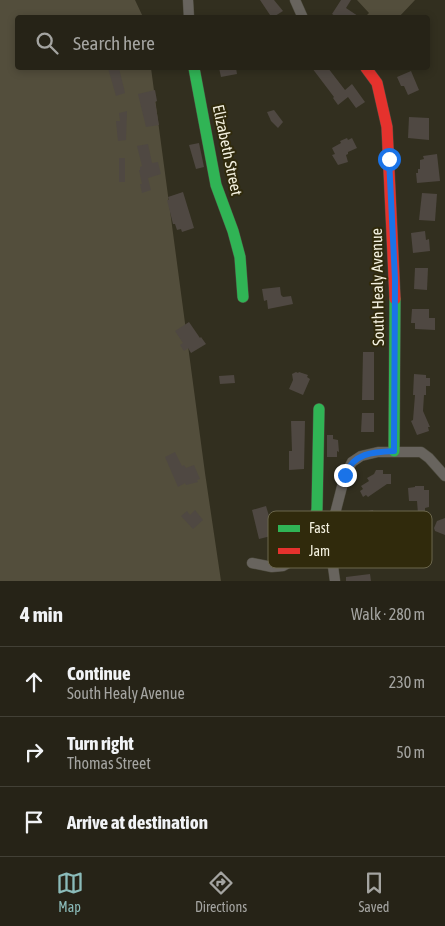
<!DOCTYPE html>
<meta charset="utf-8">
<style>
body{margin:0;font-family:"Asap Condensed",sans-serif;background:#2e2b20;color:#f1f3f6}
.stop{position:absolute;width:15px;height:15px;margin:-11px;border:4px solid #1a73e8;border-radius:50%;background:#fff}
.stop.end{background:#1a73e8;border-color:#fff;box-shadow:0 1px 5px #0008}
.list{margin:0;padding:0;list-style:none}
h2{display:flex;justify-content:space-between;align-items:center;height:65px;margin:0;padding:0 20px;font-size:21px}
h2 small{font-size:16px;font-weight:400;color:#a4a4a1}
.list li{display:grid;grid-template-columns:32px 1fr auto;gap:15px;align-items:center;box-sizing:border-box;height:70px;padding:0 20px;border-top:1px solid #424036}
.list b{display:block;font-size:19px;white-space:nowrap}
.list p{margin:0;font-size:16px;white-space:nowrap;color:#a4a4a1}
.list em{font-size:16px;font-style:normal;color:#a4a4a1}
.icon{flex:none;width:28px;height:28px;fill:none;stroke:currentColor;stroke-width:2;stroke-linecap:round;stroke-linejoin:round}
.map{position:relative;flex:none;width:445px;height:581px;overflow:hidden}
.search{position:absolute;background:#262317;box-shadow:0 2px 8px #0003;left:15px;right:15px;top:15px;height:55px;display:flex;align-items:center;gap:12px;box-sizing:border-box;padding:0 18px;border-radius:5px;color:#a4a4a1;font-size:19px}
.sheet{height:275px;background:#262317}
nav{display:flex;justify-content:space-around;align-items:center;box-sizing:border-box;height:70px;border-top:1px solid #424036;background:#262317;font-size:14px;color:#a4a4a1}
nav a{display:grid;justify-items:center;gap:2px}
nav .on{color:#8bbbb9}
.map>svg:first-child{display:block}
</style>
<div class="map">
<svg width="445" height="581" viewBox="0 0 445 581">
<rect width="100%" height="100%" fill="#322f1f"/>
<!-- green -->
<g fill="#534e3c">
<path d="M0 0H135L143 17 18 18V68H151L205 473 221 581H0Z"/>
<path d="M357 0H415L398 18 365 17 369 13Z"/>
</g>
<!-- building -->
<g fill="#4f4842">
<path d="M260 0H274L283 11 272 18Z"/>
<path d="M341 0H351L346 8 361 18H338L332 14Z"/>
<path d="M108 68H119L125 93 116 96Z"/>
<path d="M219 68H236L237 74 221 77Z"/>
<path d="M312 68H328L345 90 352 84 365 102 356 108 348 97 338 105 333 98 334 97Z"/>
<path d="M411 71 419 90 408 95 404 86H401L397 77Z"/>
<path d="M155 90 157 101 155 102 159 125 146 127 138 94Z"/>
<path d="M274 110 283 122 278 128 271 121 267 112Z"/>
<path d="M127 111 126 140 118 141 116 121H120L119 113Z"/>
<path d="M409 117 429 118V140L408 138Z"/>
<path d="M347 138 348 140 352 138 357 148 348 152V154L346 155 348 162 338 165 332 155 335 154 332 148 341 143 340 141Z"/>
<path d="M199 143 204 167 196 169 189 145Z"/>
<path d="M148 144 152 163 158 162 161 174 148 178 151 190 142 193 140 184H142L139 170H140V167L142 166 137 146Z"/>
<path d="M437 154 440 181 417 183 416 173H418V169H420V160L424 159 423 156Z"/>
<rect x="119" y="158" width="6" height="24"/>
<path d="M183 192 194 228 182 232 181 229 177 230 175 224H173L167 200H169L168 197Z"/>
<path d="M422 193 437 194 435 221 419 220Z"/>
<path d="M425 231 426 240 429 239 430 251 413 253 411 233Z"/>
<path d="M415 268H428L427 290 414 289Z"/>
<path d="M280 287 281 295 283 297 291 296 293 304 268 309 267 300 264 301 262 289Z"/>
<path d="M412 309H429V318H435V330L415 329V323H411Z"/>
<path d="M189 322 200 338 201 337 206 344 191 353 188 348 184 351 180 345 183 343 175 331Z"/>
<path d="M363 352H374V400H362Z"/>
<path d="M296 372 298 373 299 372 308 375 307 377 310 379 303 395 289 389 293 380 292 374Z"/>
<path d="M414 374 426 375V378H430V386H426V395H424L423 411 430 427H428L429 431 417 435 411 421 413 420 415 395H413Z"/>
<path d="M234 375 235 383 220 384 219 376Z"/>
<path d="M362 413H374V432H361Z"/>
<path d="M291 421H305L304 469 289 470V451H292Z"/>
<path d="M327 435H333V439L338 440 339 452 337 451V457H327Z"/>
<path d="M175 452 182 466 184 465 186 468 194 465 200 479 197 480 198 482 186 485 185 483 178 487 165 457Z"/>
<path d="M376 470H383V474H391V484H387L368 497 366 495 363 497 360 491 363 489 361 486 369 481 367 478 374 474Z"/>
<path d="M415 486H424V490H429V507L425 508V514H418L417 501H409L408 488 415 487Z"/>
<path d="M266 506 272 526 269 528 271 536 259 539 252 510Z"/>
<path d="M195 510 203 520 193 529 181 516 187 511 190 515Z"/>
<path d="M373 510 378 538 381 537 382 546H384L385 556 371 558 370 550 365 551 362 531 361 532 359 523H363L362 520H364L363 512Z"/>
<path d="M445 518V535L435 531 434 528 437 521Z"/>
<path d="M370 574 371 581H346V577Z"/>
</g>
<g fill="none" stroke-linecap="round" stroke-linejoin="round">
<defs>
<g id="street">
<path d="M188 0 189 18"/>
<path d="M295 0 303 18"/>
<path d="M252 563 272 567 283 566 319 546"/>
<path d="M335 581 329 537 345 475 352 462 361 456 378 452H421L429 458 445 476"/>
</g>
<g id="fast">
<path d="M194 68 216 185 233 231 240 257 243 297"/>
<path d="M394 451 395 299"/>
<path d="M314 548 312 537 317 509 319 409"/>
</g>
<path id="jam" d="M366 68 377 83 387 127 395 299"/>
</defs>
<!-- street casing -->
<use href="#street" stroke="#4f4d40" stroke-width="11"/>
<!-- fast casing -->
<use href="#fast" stroke="#4f4d40" stroke-width="12"/>
<!-- jam casing -->
<use href="#jam" stroke="#4f4d40" stroke-width="12"/>
<!-- street -->
<use href="#street" stroke="#68645e" stroke-width="10"/>
<!-- fast -->
<use href="#fast" stroke="#30b455" stroke-width="11"/>
<!-- jam -->
<use href="#jam" stroke="#e5322d" stroke-width="11"/>
</g>
<g fill="none" stroke-linecap="round" stroke-linejoin="round">
<!-- route -->
<path stroke="#1a73e8" stroke-width="6" d="M345 475C353 453 373 452 394 451L395 279 389 159"/>
</g>
<g text-anchor="middle" dominant-baseline="central" stroke-width="4" stroke-linejoin="round" paint-order="stroke">
<!-- street labels -->
<g font-size="16" fill="#f4f1e0" stroke="#302a0c">
<text transform="translate(228 150) rotate(78)">Elizabeth Street</text>
<text transform="translate(377 287) rotate(-91)">South Healy Avenue</text>
</g>
</g>
<!-- legend -->
<rect x="268" y="511" width="164" height="57" rx="8" fill="#302a0c" stroke="#6b664c" stroke-width="1"/>
<rect x="278" y="525" width="22" height="7" fill="#30b455"/>
<rect x="278" y="548" width="22" height="6" fill="#e5322d"/>
<g font-size="14" fill="#f4f1e0">
<text x="309" y="533">Fast</text>
<text x="309" y="556">Jam</text>
</g>
</svg>
<div class="stop" style="left:389px;top:159px"></div>
<div class="stop end" style="left:345px;top:475px"></div>
<div class="search"><svg class="icon" aria-label="search" viewBox="0 0 24 24"><circle cx="10" cy="10" r="6"/><path d="M15 15l6 6"/></svg>Search here</div>
</div>
<section class="sheet">
<h2>4 min<small>Walk · 280 m</small></h2>
<ul class="list">
<li><svg class="icon" aria-label="ahead" viewBox="0 0 24 24"><path d="M12 20V5M6 11l6-6 6 6"/></svg><div><b>Continue</b><p>South Healy Avenue</p></div><em>230 m</em></li>
<li><svg class="icon" aria-label="right" viewBox="0 0 24 24"><path d="M7 20v-9h11M14 6l5 5-5 5"/></svg><div><b>Turn right</b><p>Thomas Street</p></div><em>50 m</em></li>
<li><svg class="icon" aria-label="arrive" viewBox="0 0 24 24"><path d="M6 21V4h12l-3 4 3 4H6"/></svg><div><b>Arrive at destination</b></div></li>
</ul>
</section>
<nav>
<a class="on"><svg class="icon" aria-label="map" viewBox="0 0 24 24"><path d="M3 6l6-2 6 2 6-2v14l-6 2-6-2-6 2zM9 4v14M15 6v14"/></svg>Map</a>
<a><svg class="icon" aria-label="directions" viewBox="0 0 24 24"><path d="M12 3l9 9-9 9-9-9zM9 14v-3h6M13 9l2 2-2 2"/></svg>Directions</a>
<a><svg class="icon" aria-label="saved" viewBox="0 0 24 24"><path d="M7 4h10v16l-5-4-5 4z"/></svg>Saved</a>
</nav>
